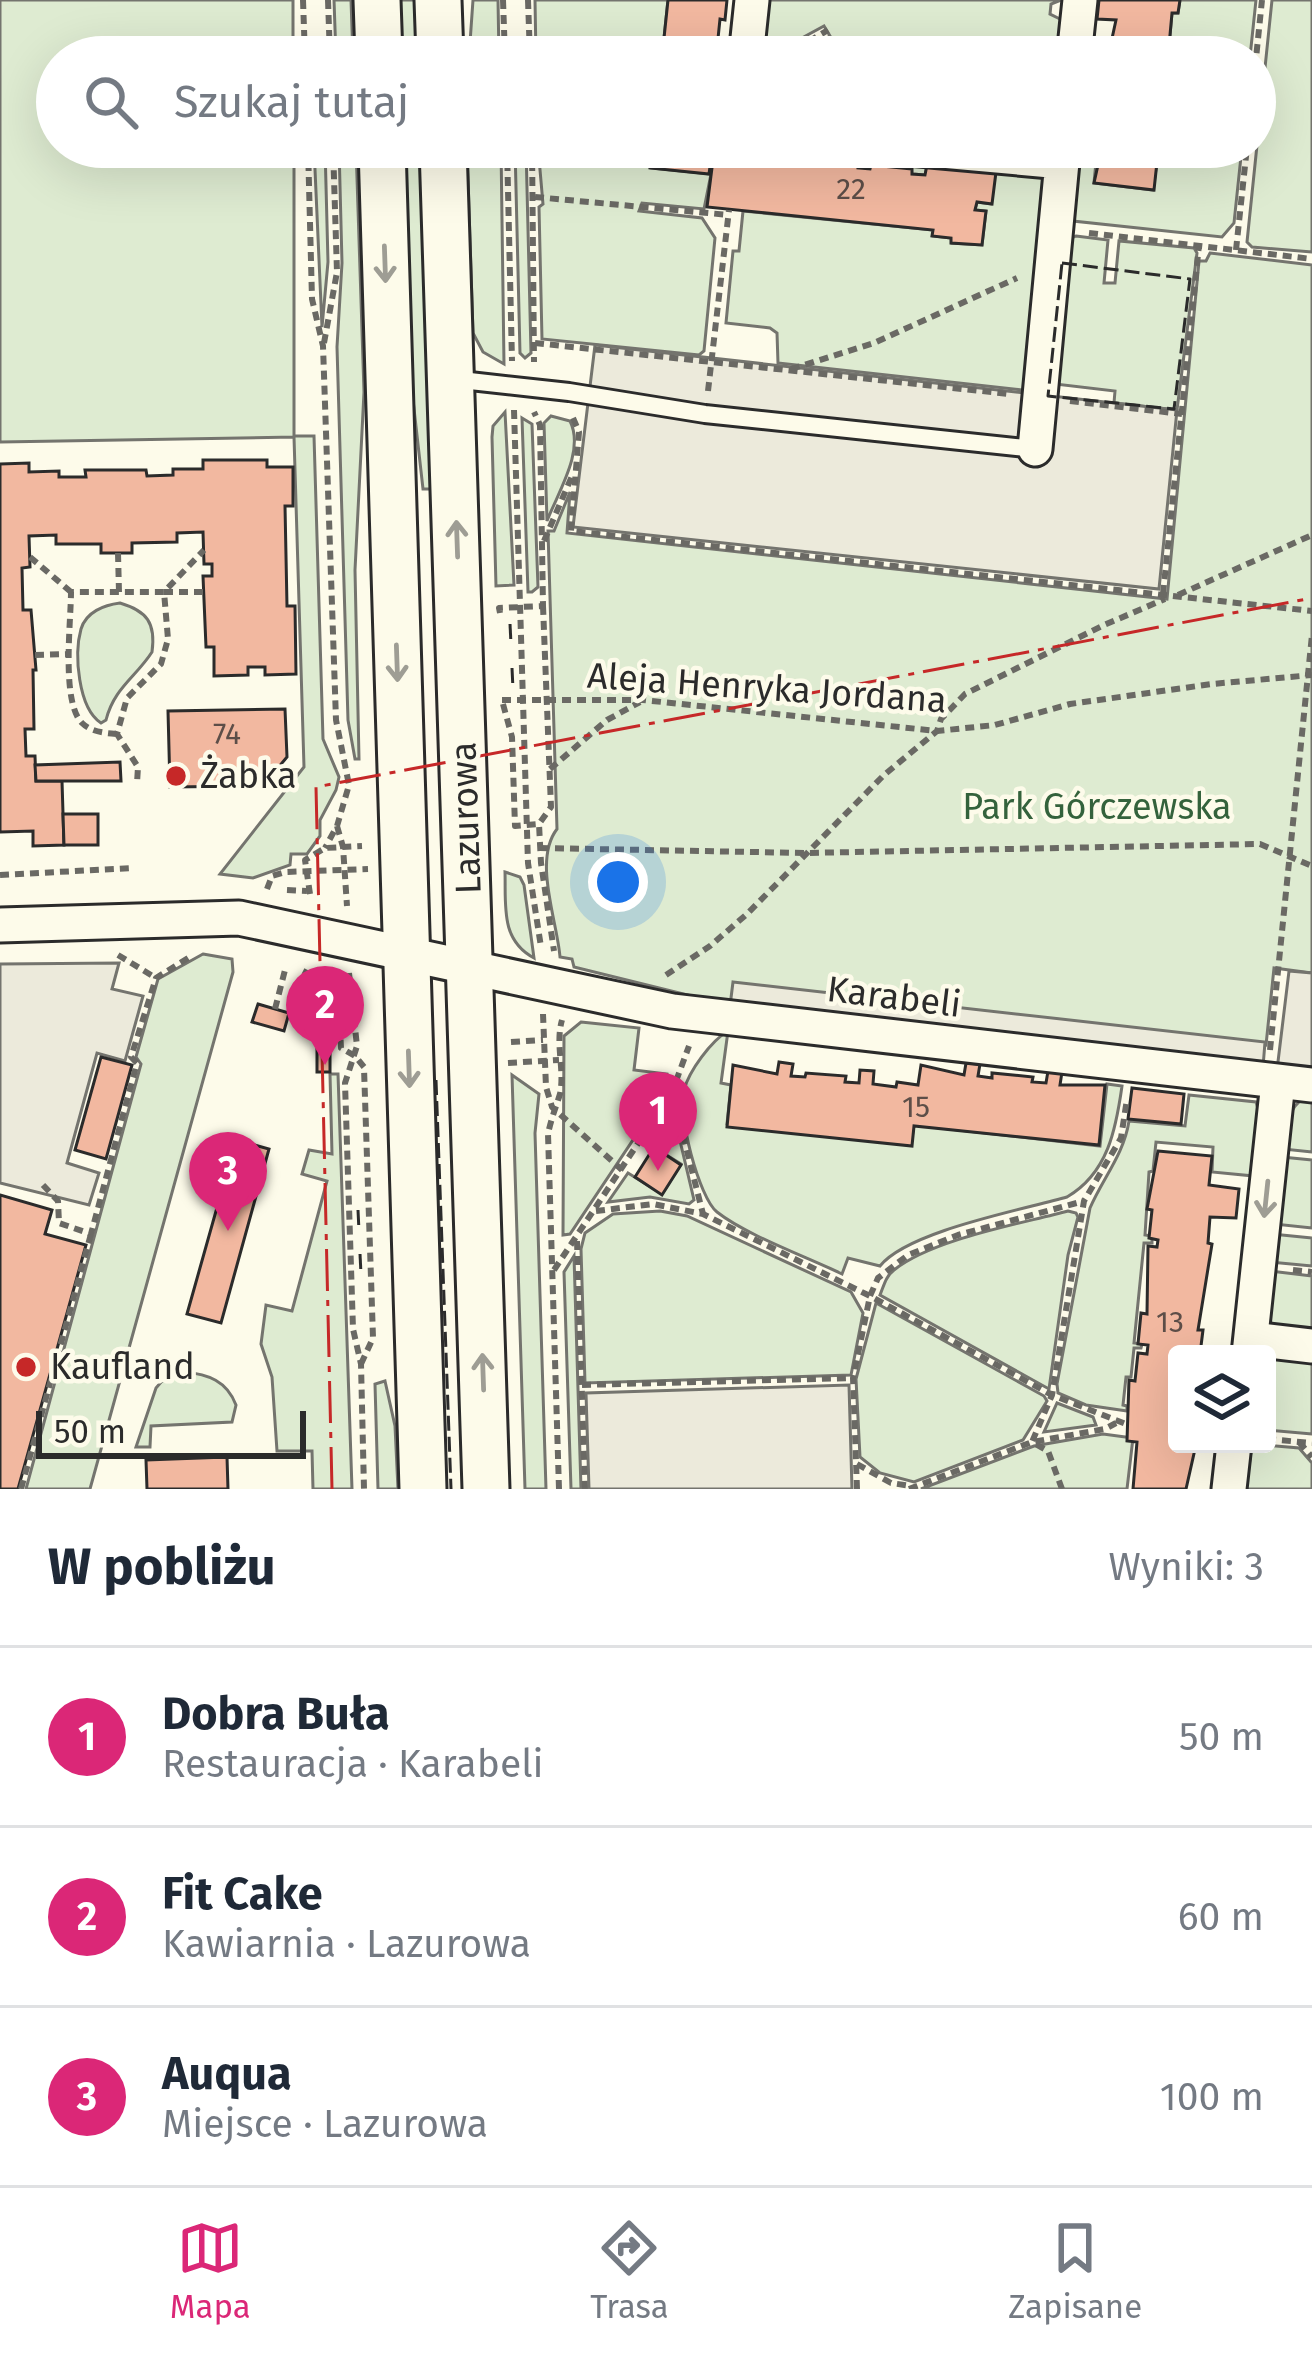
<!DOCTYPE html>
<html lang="pl">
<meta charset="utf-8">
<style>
body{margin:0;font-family:"Fira Sans",sans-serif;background:#f2f2f3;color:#1f2937}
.controls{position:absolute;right:36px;bottom:36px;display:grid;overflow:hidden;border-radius:12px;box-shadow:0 12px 48px #0002}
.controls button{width:108px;height:108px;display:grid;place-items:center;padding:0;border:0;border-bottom:3px solid #e0e1e3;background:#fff;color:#1f2937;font:60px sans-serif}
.scale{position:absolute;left:36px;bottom:30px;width:270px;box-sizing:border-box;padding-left:12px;border:6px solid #2b2b2b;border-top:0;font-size:33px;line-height:42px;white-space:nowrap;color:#2b2b2b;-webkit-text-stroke:9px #fdfbea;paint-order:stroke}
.you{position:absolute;left:618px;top:882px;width:42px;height:42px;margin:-30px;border:9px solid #fff;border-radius:50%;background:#1a73e8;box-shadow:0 0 0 18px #1a73e833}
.badge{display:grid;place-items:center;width:78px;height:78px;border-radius:50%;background:#db2777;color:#fff;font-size:39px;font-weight:700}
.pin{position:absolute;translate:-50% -99px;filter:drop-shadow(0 3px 6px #0008)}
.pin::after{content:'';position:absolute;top:63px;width:42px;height:36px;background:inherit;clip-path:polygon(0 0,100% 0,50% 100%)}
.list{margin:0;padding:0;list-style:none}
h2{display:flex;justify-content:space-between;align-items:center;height:156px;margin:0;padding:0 48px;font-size:51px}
h2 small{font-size:39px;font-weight:400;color:#747a83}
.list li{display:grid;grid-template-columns:78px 1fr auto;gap:36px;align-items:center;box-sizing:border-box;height:180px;padding:0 48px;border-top:3px solid #e0e1e3}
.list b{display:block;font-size:45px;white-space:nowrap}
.list p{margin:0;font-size:39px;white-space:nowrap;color:#747a83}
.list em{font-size:39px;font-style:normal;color:#747a83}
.icon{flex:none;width:66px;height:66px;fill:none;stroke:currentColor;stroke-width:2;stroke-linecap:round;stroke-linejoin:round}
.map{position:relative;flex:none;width:1312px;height:1489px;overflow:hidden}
.search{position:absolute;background:#fff;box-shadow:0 12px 48px #0002;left:36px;right:36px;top:36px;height:132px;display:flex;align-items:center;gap:30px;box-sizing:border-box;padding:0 42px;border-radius:66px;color:#747a83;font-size:45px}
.sheet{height:696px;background:#fff}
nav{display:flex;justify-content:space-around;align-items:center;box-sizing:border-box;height:168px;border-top:3px solid #e0e1e3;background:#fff;font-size:33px;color:#747a83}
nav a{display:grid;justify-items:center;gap:6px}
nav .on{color:#db2777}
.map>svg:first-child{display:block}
</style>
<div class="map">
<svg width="1312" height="1489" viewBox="0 0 1312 1489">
<rect width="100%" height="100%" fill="#fdfbea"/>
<!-- green -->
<g fill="#deebd1" stroke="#74746e" stroke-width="3">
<path d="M0 0H293V57H57V147H294V436H314L323 739 339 777 336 790 320 820V836L307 854H291L290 865 253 878 220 874 304 767 294 437 0 442Z"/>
<path d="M334 0H351L353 57H336Z"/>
<path d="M397 0H418L420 57H399Z"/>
<path d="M473 0H498L499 57H469Z"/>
<path d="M535 0H668L662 57H536Z"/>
<path d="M757 0H1061L1051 4 1050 14 1060 19 1065 31 1062 57H793L830 36 824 26 767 57H750Z"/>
<path d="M1180 0H1256L1250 57H1168L1172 13H1178Z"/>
<path d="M1272 0H1312V252L1252 247 1247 242Z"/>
<path d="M314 147H325L328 262 322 327Z"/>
<path d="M339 147H356L364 392 355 570 359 759H355L348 720 337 347 342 263Z"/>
<path d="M402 147H423L433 489H423L411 382Z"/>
<path d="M467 147H501L504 364 483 352 473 333Z"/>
<path d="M515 147H526L531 353 525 358 520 353Z"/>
<path d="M538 147H652L651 168 711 174 704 209 642 203 639 211 702 218 715 238 704 351 699 355 542 339 539 207 543 204Z"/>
<path d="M758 147 845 148 844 166 820 164V159L758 157Z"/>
<path d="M1163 147H1242L1234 223 1222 237 1073 221 1068 213 1073 159 1096 162 1094 183 1153 190 1157 162 1162 161Z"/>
<path d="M860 150 1029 167 1039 171 1047 180 1031 391 778 363 777 333 770 328 726 323 733 251H739L743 211 933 230V236L951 238 952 243 982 245 986 211 975 210 977 202 992 204 927 166 925 175 912 174 911 169 872 165 870 169 858 168Z"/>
<path d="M1076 236 1108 240 1104 283H1115L1119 241 1194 248 1197 253 1177 410 1114 403 1115 391 1055 384 1065 241Z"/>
<path d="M1210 253 1312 265V973L1274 968 1266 1045 735 988 732 1006 574 967 572 959 560 957C557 920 533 860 557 829L548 531H554L570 492 567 533 1167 599 1199 261H1206Z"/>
<path d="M505 412 514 585 496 586 492 437 493 426Z"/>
<path d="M551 416 570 421C585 451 558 492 547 521L544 423Z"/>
<path d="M522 418 532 424 538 587 532 592H528Z"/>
<path d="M120 603C147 611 156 623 152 652 136 677 114 688 106 720L101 723C78 708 74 654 81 629 86 612 104 605 120 603Z"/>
<path d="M505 872 520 877 524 885 534 958C500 940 506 905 505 872Z"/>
<path d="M203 954 232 959 233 972 90 1489H26L141 1064 136 1057 158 979Z"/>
<path d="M581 1022 639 1028 634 1070 667 1074V1089L570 1234 563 1235 564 1036Z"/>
<path d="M728 1031 721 1083 731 1085 727 1124 911 1144 914 1125 1100 1146 1107 1084 1122 1086C1116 1129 1108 1173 1067 1197 1022 1210 908 1231 880 1266L848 1258 842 1274C807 1257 746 1235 717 1212 699 1198 677 1113 684 1090 689 1071 711 1041 728 1031Z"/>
<path d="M330 1074H338L352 1489H313L312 1451H277L272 1377 261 1344 266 1305 292 1311 327 1181 302 1174 309 1150 332 1154Z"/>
<path d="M512 1075 539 1094 535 1133 546 1489H525Z"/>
<path d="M1189 1095 1256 1102 1262 1122 1254 1176 1212 1172 1213 1147 1156 1142 1153 1171 1149 1172 1145 1235 1152 1236V1243H1144L1134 1343 1142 1344 1141 1348H1134L1131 1377H1126L1123 1405 1127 1406V1411L1086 1405 1058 1393 1057 1384 1090 1208C1103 1178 1124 1154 1129 1121L1185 1126Z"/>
<path d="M1312 1096V1152L1283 1149C1287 1127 1287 1101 1312 1096Z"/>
<path d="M663 1118 676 1124 694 1200 689 1204 650 1197 608 1202 628 1173 662 1194 681 1164 647 1143Z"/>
<path d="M1282 1157 1312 1160V1228L1274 1224Z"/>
<path d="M660 1211 687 1216 851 1292 863 1313 851 1375 585 1383 581 1249 585 1233 613 1214Z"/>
<path d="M1068 1211 1076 1213 1078 1217 1068 1255 1049 1389 880 1295C884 1285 886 1276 894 1270 933 1239 1020 1224 1068 1211Z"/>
<path d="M1272 1234 1312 1238V1266L1269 1262Z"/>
<path d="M574 1256 581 1489H571L564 1272Z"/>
<path d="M1270 1271 1312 1276V1337C1295 1333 1276 1333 1267 1317Z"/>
<path d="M876 1303 1044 1396 1047 1401 1023 1440 914 1482 880 1473 860 1457 856 1379Z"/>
<path d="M1276 1353H1312V1434L1267 1430V1357Z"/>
<path d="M184 1372C208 1374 227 1381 236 1405L232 1422 151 1426 150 1447H136L156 1388 162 1381Z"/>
<path d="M385 1381 395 1426 398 1489H378L375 1384Z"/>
<path d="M1057 1403 1093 1417 1096 1425 1044 1432Z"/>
<path d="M1103 1434 1133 1438 1127 1489H921L1034 1446Z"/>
<path d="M1252 1444 1299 1448 1312 1463V1489H1246Z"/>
</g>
<!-- parking -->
<g fill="#eceadb" stroke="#74746e" stroke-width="3">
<path d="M595 345 1177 410 1159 589 573 527Z"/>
<path d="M119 963 112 989 143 996 125 1061 97 1053 67 1163 99 1173 89 1205 0 1183V964Z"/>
<path d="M1289 971 1312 973V1073L1277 1070Z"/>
<path d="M733 982 1265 1042 1263 1067 730 1006Z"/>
<path d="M849 1385 852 1489H589L586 1393Z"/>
</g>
<!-- building -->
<g fill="#f2b8a0" stroke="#2b2b2b" stroke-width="3">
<path d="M668 0H727L725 20 720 19 717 48 731 49V57H662Z"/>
<path d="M1099 0H1180L1178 13H1172L1168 57H1108L1116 20 1097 19Z"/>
<path d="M652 147H708L707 151 712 152 709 174 650 168Z"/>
<path d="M744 147H758V157L821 159 820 164 844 166 845 154 859 156 858 168 870 169 871 165 912 169V174L925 175 927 165 996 172 992 204 977 202 975 210 986 211 982 245 951 243V238L932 236 933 230 707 207 714 152 743 156Z"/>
<path d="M1102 147H1163L1162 162H1157L1154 190 1094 183Z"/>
<path d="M203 460H267V467H293V506H285L287 606H295L296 674 265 675V667H248V675L214 676V647H206L203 576H212V564H204L203 532 177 533V542L132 543V553H101V544H56V535L29 536 30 567 22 568 23 610H31L36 670H33L34 729H25L26 756H35L36 781H62L64 845 33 846V831L0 832V464L29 463V472L59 471V477H86L85 470H146L147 476 173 475V469H203Z"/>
<path d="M285 709 287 757 263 786 170 787 168 711Z"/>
<path d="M120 762 121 781H36L35 765Z"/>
<path d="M63 814H98V845H64Z"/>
<path d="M258 1004 289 1013 284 1031 252 1022Z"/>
<rect x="317" y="1031" width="13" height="41"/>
<path d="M101 1057 132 1065 106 1159 75 1150Z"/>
<path d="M779 1062 793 1064 791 1076 805 1077 806 1073 846 1076 845 1082 859 1083 860 1070 874 1071 873 1084 896 1087 897 1082 918 1085 921 1065 964 1075 966 1063 980 1064 978 1076 992 1078V1073L1033 1077 1032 1082 1046 1083 1048 1071 1062 1072 1060 1085H1105L1099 1145 914 1126 912 1146 727 1127 733 1065 777 1074Z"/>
<path d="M1132 1088 1184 1094 1181 1124 1128 1119Z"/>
<path d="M236 1140 269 1149 221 1323 187 1314Z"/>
<path d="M654 1147 681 1165 662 1195 635 1177Z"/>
<path d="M1158 1151 1212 1156 1209 1185 1239 1189 1236 1218 1210 1217 1208 1243 1212 1244 1198 1330H1203L1200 1354H1177V1444L1195 1449 1186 1489H1133L1137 1442 1127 1441 1129 1380 1135 1381 1138 1353 1147 1354 1148 1345 1138 1344 1141 1313 1147 1314 1148 1246 1157 1247 1158 1240 1149 1238 1152 1210 1147 1209Z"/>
<path d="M0 1195 52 1210 45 1234 86 1245 18 1489H0Z"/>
<path d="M227 1457 228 1489H147L146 1460Z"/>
</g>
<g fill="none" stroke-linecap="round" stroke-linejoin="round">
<defs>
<path id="lane" d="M452 379 569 392 705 414 1035 449"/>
<g id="street">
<path d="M746 57 752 0"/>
<path d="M1074 57 1080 0"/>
<path d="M897 147 1062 162 1035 449"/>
<path d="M0 925 239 918 672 1011 1312 1085"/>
<path d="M1252 1339 1312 1346"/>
<path d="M1249 1354 1278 1082"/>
<path d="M1229 1489 1234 1444"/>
</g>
<g id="secondary">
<path d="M377 0 379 57"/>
<path d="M438 0 440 57"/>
<path d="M382 147 423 1489"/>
<path d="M443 147 486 1489"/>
</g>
</defs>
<!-- lane casing -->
<use href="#lane" stroke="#2b2b2b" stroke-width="22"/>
<!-- street casing -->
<use href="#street" stroke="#2b2b2b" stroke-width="39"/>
<!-- secondary casing -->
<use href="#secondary" stroke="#2b2b2b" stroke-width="51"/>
<!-- path -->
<g stroke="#6a6964" stroke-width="6" stroke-dasharray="9 6" stroke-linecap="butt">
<path d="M303 0 305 57"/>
<path d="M328 0 330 57"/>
<path d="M503 0 505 57"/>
<path d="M528 0 530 57"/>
<path d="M783 57 828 30"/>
<path d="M1255 68 1262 0"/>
<path d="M308 147 312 299 323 346 336 720 349 785 337 826 325 848"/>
<path d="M507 147 512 361"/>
<path d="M532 147 534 362"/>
<path d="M735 154 736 147"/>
<path d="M535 197 729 215"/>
<path d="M1089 233 1312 259"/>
<path d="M1236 250 1247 147"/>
<path d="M324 343 337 272 333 147"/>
<path d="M535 343 1009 394"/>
<path d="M791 369 874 343 1017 278"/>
<path d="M708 391 729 210"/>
<path d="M1070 401 1182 414"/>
<path d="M514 410 528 863 541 947"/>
<path d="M573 418 579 432 571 531 1312 611"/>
<path d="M544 541 572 476"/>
<path d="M118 553 119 592"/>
<path d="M30 557 71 592"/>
<path d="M203 592H164L204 550"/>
<path d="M1163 594 1199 245"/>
<path d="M1178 595 1312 535"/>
<path d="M543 606 551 807 539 824 541 863 554 951"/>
<path d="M500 613 499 608 543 606 540 425 534 412"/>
<path d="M35 655 71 654"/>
<path d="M502 700H643L937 731 995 725 1070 704 1212 684 1312 675"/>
<path d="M503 704 512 737 515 826 539 824"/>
<path d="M117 734C105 733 91 732 82 723 61 702 71 622 71 592H164L168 639 161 664 127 698 117 734 138 767 137 783"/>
<path d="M550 769 607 720 640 702"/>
<path d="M337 826 343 847 347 906"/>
<path d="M540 848 806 853 1260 844 1312 866"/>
<path d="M0 875 134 868"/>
<path d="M267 889 272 876 286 872 368 869"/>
<path d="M287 890 307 891"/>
<path d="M310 894 305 860 325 848 362 846"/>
<path d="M118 955 156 978"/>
<path d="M303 971 338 989 341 1048 355 1056 364 1067"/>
<path d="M349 973 357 1046 345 1083 353 1329 361 1364 364 1489"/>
<path d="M666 975 710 946 747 914 884 775 937 731 941 719 965 694 1104 625 1165 599"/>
<path d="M275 1009 286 966"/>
<path d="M543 1014 546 1087 552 1107 622 1170"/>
<path d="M511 1042 543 1040"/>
<path d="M1270 1050 1312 635"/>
<path d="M508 1063 559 1060"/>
<path d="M672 1092 703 1214"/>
<path d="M43 1185 58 1201 59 1223 91 1234 137 1063 131 1057 156 978 193 955"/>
<path d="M596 1211 653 1204 703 1214 870 1296 1052 1395 1126 1424"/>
<path d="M577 1241 585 1489"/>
<path d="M554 1270 672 1092 689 1046"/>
<path d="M1293 1270 1312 1272"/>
<path d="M361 1364 373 1338 364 1068"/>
<path d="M582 1385 853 1378"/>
<path d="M1267 1439 1312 1443"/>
<path d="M1299 1442 1312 1457"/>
<path d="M857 1464 891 1483 911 1486"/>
<path d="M21 1489 91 1234"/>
<path d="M559 1489 548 1134C551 1119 556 1107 560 1094 565 1070 555 1044 562 1020"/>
<path d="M857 1489 853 1378 870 1296 878 1278 908 1255 958 1235 1084 1201"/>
<path d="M909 1489 1032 1442 1105 1429 1116 1423"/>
<path d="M1062 1489 1048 1451 1032 1442 1052 1395 1084 1201 1121 1138 1127 1099"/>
</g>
<!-- lane -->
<use href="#lane" stroke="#fdfbea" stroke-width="16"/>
<!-- street -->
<use href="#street" stroke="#fdfbea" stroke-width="33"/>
<!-- secondary -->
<use href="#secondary" stroke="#fdfbea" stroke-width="45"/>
<!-- fence -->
<g stroke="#2b2b2b" stroke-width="3" stroke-dasharray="15 6" stroke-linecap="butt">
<path d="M1062 263 1190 279 1174 409 1048 396Z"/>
<path d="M510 624 511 644"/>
<path d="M512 668 513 689"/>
<path d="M436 1080 451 1489"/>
<path d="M358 1210 359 1231"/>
<path d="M360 1254 361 1274"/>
</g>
<!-- power -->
<path stroke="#c62828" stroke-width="3" stroke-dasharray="42 9 6 9" stroke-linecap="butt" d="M332 1489 316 787 1312 598"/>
</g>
<!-- one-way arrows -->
<defs><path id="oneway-shaft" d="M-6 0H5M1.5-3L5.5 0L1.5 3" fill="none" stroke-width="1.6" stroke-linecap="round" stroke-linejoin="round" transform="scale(3)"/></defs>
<g stroke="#9e9d94">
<use href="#oneway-shaft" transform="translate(385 264) rotate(88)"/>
<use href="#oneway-shaft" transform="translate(457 539) rotate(-92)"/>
<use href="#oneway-shaft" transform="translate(397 663) rotate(88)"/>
<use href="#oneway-shaft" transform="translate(409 1069) rotate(88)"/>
<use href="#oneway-shaft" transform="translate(1266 1199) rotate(96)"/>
<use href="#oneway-shaft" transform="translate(483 1372) rotate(-92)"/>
</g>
<!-- markers -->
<g fill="#c62828" stroke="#fdfbea" stroke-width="4.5">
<circle cx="176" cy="776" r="12"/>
<circle cx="26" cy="1367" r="12"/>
</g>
<g text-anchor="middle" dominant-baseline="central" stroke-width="9" stroke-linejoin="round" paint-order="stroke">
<!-- number labels -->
<g font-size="30" fill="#5d4e48">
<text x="851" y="189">22</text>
<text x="227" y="734">74</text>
<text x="916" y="1107">15</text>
<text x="1170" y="1322">13</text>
</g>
<!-- street labels -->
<g font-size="36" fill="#2b2b2b" stroke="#fdfbea">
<text transform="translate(767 688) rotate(4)">Aleja Henryka Jordana</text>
<text transform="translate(466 818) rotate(-92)">Lazurowa</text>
<text transform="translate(894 997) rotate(7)">Karabeli</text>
</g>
<!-- poi labels -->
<g font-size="36" fill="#2b2b2b" stroke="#fdfbea" text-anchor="start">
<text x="200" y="776">Żabka</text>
<text x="50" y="1367">Kaufland</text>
</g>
<!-- park labels -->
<g font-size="36" fill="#34623c" stroke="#fdfbea">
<text x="1097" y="807">Park Górczewska</text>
</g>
</g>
</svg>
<div class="controls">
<button><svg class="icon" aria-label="layers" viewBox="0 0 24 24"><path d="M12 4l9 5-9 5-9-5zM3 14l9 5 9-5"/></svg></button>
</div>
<div class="scale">50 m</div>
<div class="you"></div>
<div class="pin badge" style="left:658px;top:1171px">1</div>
<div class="pin badge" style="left:325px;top:1065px">2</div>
<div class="pin badge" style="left:228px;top:1231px">3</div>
<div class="search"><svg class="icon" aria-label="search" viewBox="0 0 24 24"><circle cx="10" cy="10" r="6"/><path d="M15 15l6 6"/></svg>Szukaj tutaj</div>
</div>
<section class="sheet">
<h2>W pobliżu<small>Wyniki: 3</small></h2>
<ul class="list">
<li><span class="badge">1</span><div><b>Dobra Buła</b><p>Restauracja · Karabeli</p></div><em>50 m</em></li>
<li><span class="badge">2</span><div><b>Fit Cake</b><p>Kawiarnia · Lazurowa</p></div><em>60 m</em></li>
<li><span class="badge">3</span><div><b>Auqua</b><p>Miejsce · Lazurowa</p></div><em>100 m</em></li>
</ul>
</section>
<nav>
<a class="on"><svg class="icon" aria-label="map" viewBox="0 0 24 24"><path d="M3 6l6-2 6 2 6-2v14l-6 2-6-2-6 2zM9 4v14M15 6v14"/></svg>Mapa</a>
<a><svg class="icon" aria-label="directions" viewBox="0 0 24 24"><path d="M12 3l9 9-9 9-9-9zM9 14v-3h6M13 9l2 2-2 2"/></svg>Trasa</a>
<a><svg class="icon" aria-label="saved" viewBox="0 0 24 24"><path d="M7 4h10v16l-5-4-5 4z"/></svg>Zapisane</a>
</nav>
